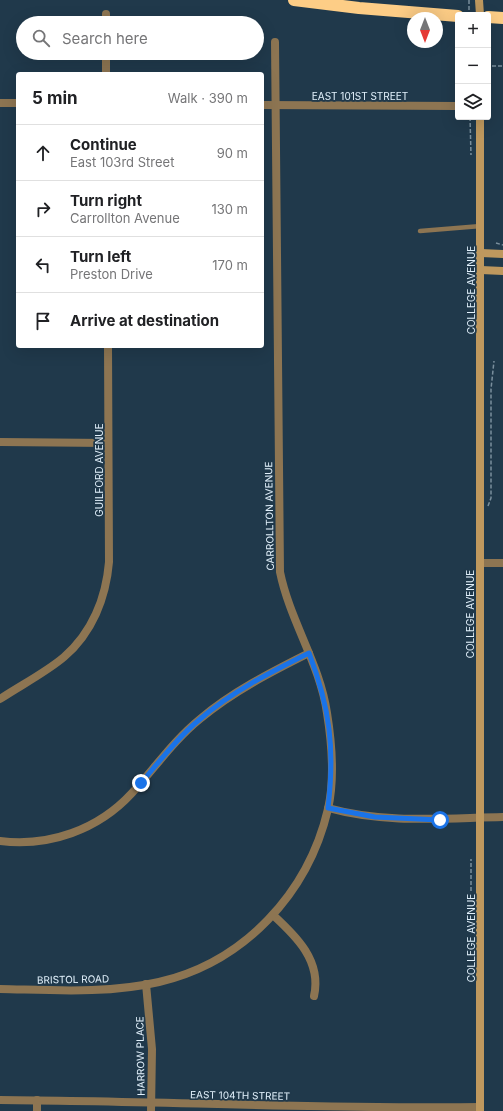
<!DOCTYPE html>
<meta charset="utf-8">
<style>
body{margin:0;font-family:Inter,sans-serif;background:#f2f2f2;color:#202124}
.controls{position:absolute;right:12px;top:12px;display:grid;overflow:hidden;border-radius:4px;box-shadow:0 4px 16px #0002}
.controls button{width:36px;height:36px;display:grid;place-items:center;padding:0;border:0;border-bottom:1px solid #e0e0e0;background:#fff;color:#202124;font:20px sans-serif}
.compass{position:absolute;left:407px;top:12px;width:36px;height:36px;border-radius:50%;background:#fff;box-shadow:0 4px 16px #0002;rotate:180deg}
.stop{position:absolute;width:12px;height:12px;margin:-9px;border:3px solid #1a73e8;border-radius:50%;background:#fff}
.stop.end{background:#1a73e8;border-color:#fff;box-shadow:0 1px 4px #0008}
.list{margin:0;padding:0;list-style:none}
h2{display:flex;justify-content:space-between;align-items:center;height:52px;margin:0;padding:0 16px;font-size:17px}
h2 small{font-size:13px;font-weight:400;color:#757577}
.list li{display:grid;grid-template-columns:26px 1fr auto;gap:12px;align-items:center;box-sizing:border-box;height:56px;padding:0 16px;border-top:1px solid #e0e0e0}
.list b{display:block;font-size:15px;white-space:nowrap}
.list p{margin:0;font-size:13px;white-space:nowrap;color:#757577}
.list em{font-size:13px;font-style:normal;color:#757577}
.icon{flex:none;width:22px;height:22px;fill:none;stroke:currentColor;stroke-width:2;stroke-linecap:round;stroke-linejoin:round}
.map{position:relative;flex:none;width:503px;height:1111px;overflow:hidden}
.search{position:absolute;background:#fff;box-shadow:0 4px 16px #0002;left:16px;top:16px;width:248px;height:44px;display:flex;align-items:center;gap:10px;box-sizing:border-box;padding:0 14px;border-radius:22px;color:#757577;font-size:15px}
.panel{position:absolute;background:#fff;box-shadow:0 4px 16px #0002;left:16px;top:72px;width:248px;height:276px;border-radius:4px}
.map>svg:first-child{display:block}
</style>
<div class="map">
<svg width="503" height="1111" viewBox="0 0 503 1111">
<rect width="100%" height="100%" fill="#20394b"/>
<g fill="none" stroke-linecap="round" stroke-linejoin="round">
<!-- path -->
<g stroke="#7a8f9d" stroke-width="1.5" stroke-dasharray="4 2" stroke-linecap="butt">
<path d="M469 0V15"/>
<path d="M492 66H503"/>
<path d="M470 117 471 155"/>
<path d="M496 243 503 245"/>
<path d="M488 506 491 498V389L494 361"/>
<path d="M471 891V859"/>
</g>
<!-- service -->
<path stroke="#8d7552" stroke-width="4.5" d="M420 231 481 226"/>
<!-- minor -->
<g stroke="#8d7552" stroke-width="8">
<path d="M106 14V23"/>
<path d="M106 53V74"/>
<path d="M0 103H18"/>
<path d="M262 105 458 106"/>
<path d="M0 442 108 443"/>
<path d="M480 563H503"/>
<path d="M0 699C21 685 45 673 64 657 92 633 106 598 109 562L108 346"/>
<path d="M328 808C386 824 444 818 503 817"/>
<path d="M0 841C49 847 98 830 132 793 154 769 174 740 200 719 232 692 271 672 309 653"/>
<path d="M273 915C296 936 322 961 314 996"/>
<path d="M146 984 152 1049 151 1111"/>
<path d="M0 989C52 990 107 994 159 982 244 962 308 894 328 809 335 778 332 744 327 713 320 664 290 621 280 572L275 42"/>
<path d="M0 1100C160 1101 320 1109 480 1107"/>
<path d="M37 1100V1111"/>
</g>
<!-- secondary -->
<g stroke="#be985e" stroke-width="8">
<path d="M479 0 480 15"/>
<path d="M480 117V1111"/>
<path d="M481 253 503 254"/>
<path d="M481 270 503 271"/>
</g>
<!-- motorway -->
<g stroke="#fdcd86" stroke-width="12">
<path d="M294 0 359 8 458 16"/>
<path d="M488 17 503 18"/>
</g>
</g>
<g fill="none" stroke-linecap="round" stroke-linejoin="round">
<!-- route -->
<path stroke="#1a73e8" stroke-width="5" d="M141 783C159 762 177 738 199 720 231 692 271 672 309 653 330 708 335 749 328 808L375 817 440 820"/>
</g>
<g text-anchor="middle" dominant-baseline="central" stroke-width="3.5" stroke-linejoin="round" paint-order="stroke">
<!-- street labels -->
<g font-size="10" fill="#e2f1fc" stroke="#20394b">
<text x="360" y="96">EAST 101ST STREET</text>
<text transform="translate(471 290) rotate(-90)">COLLEGE AVENUE</text>
<text transform="translate(99 470) rotate(-90)">GUILFORD AVENUE</text>
<text transform="translate(269 516) rotate(-91)">CARROLLTON AVENUE</text>
<text transform="translate(470 614) rotate(-90)">COLLEGE AVENUE</text>
<text transform="translate(471 938) rotate(-90)">COLLEGE AVENUE</text>
<text transform="translate(73 979) rotate(-1)">BRISTOL ROAD</text>
<text transform="translate(140 1056) rotate(-91)">HARROW PLACE</text>
<text transform="translate(240 1095) rotate(1)">EAST 104TH STREET</text>
</g>
</g>
</svg>
<div class="controls">
<button>+</button>
<button>−</button>
<button><svg class="icon" aria-label="layers" viewBox="0 0 24 24"><path d="M12 4l9 5-9 5-9-5zM3 14l9 5 9-5"/></svg></button>
</div>
<svg class="compass" viewBox="-18 -18 36 36"><path d="M0-13l5 13h-10z" fill="#e53935"/><path d="M0 13l5-13h-10z" fill="#757577"/></svg>
<div class="stop" style="left:440px;top:820px"></div>
<div class="stop end" style="left:141px;top:783px"></div>
<div class="search"><svg class="icon" aria-label="search" viewBox="0 0 24 24"><circle cx="10" cy="10" r="6"/><path d="M15 15l6 6"/></svg>Search here</div>
<section class="panel">
<h2>5 min<small>Walk · 390 m</small></h2>
<ul class="list">
<li><svg class="icon" aria-label="ahead" viewBox="0 0 24 24"><path d="M12 20V5M6 11l6-6 6 6"/></svg><div><b>Continue</b><p>East 103rd Street</p></div><em>90 m</em></li>
<li><svg class="icon" aria-label="right" viewBox="0 0 24 24"><path d="M7 20v-9h11M14 6l5 5-5 5"/></svg><div><b>Turn right</b><p>Carrollton Avenue</p></div><em>130 m</em></li>
<li><svg class="icon" aria-label="left" viewBox="0 0 24 24"><path d="M17 20v-9H6M10 6l-5 5 5 5"/></svg><div><b>Turn left</b><p>Preston Drive</p></div><em>170 m</em></li>
<li><svg class="icon" aria-label="arrive" viewBox="0 0 24 24"><path d="M6 21V4h12l-3 4 3 4H6"/></svg><div><b>Arrive at destination</b></div></li>
</ul>
</section>
</div>
